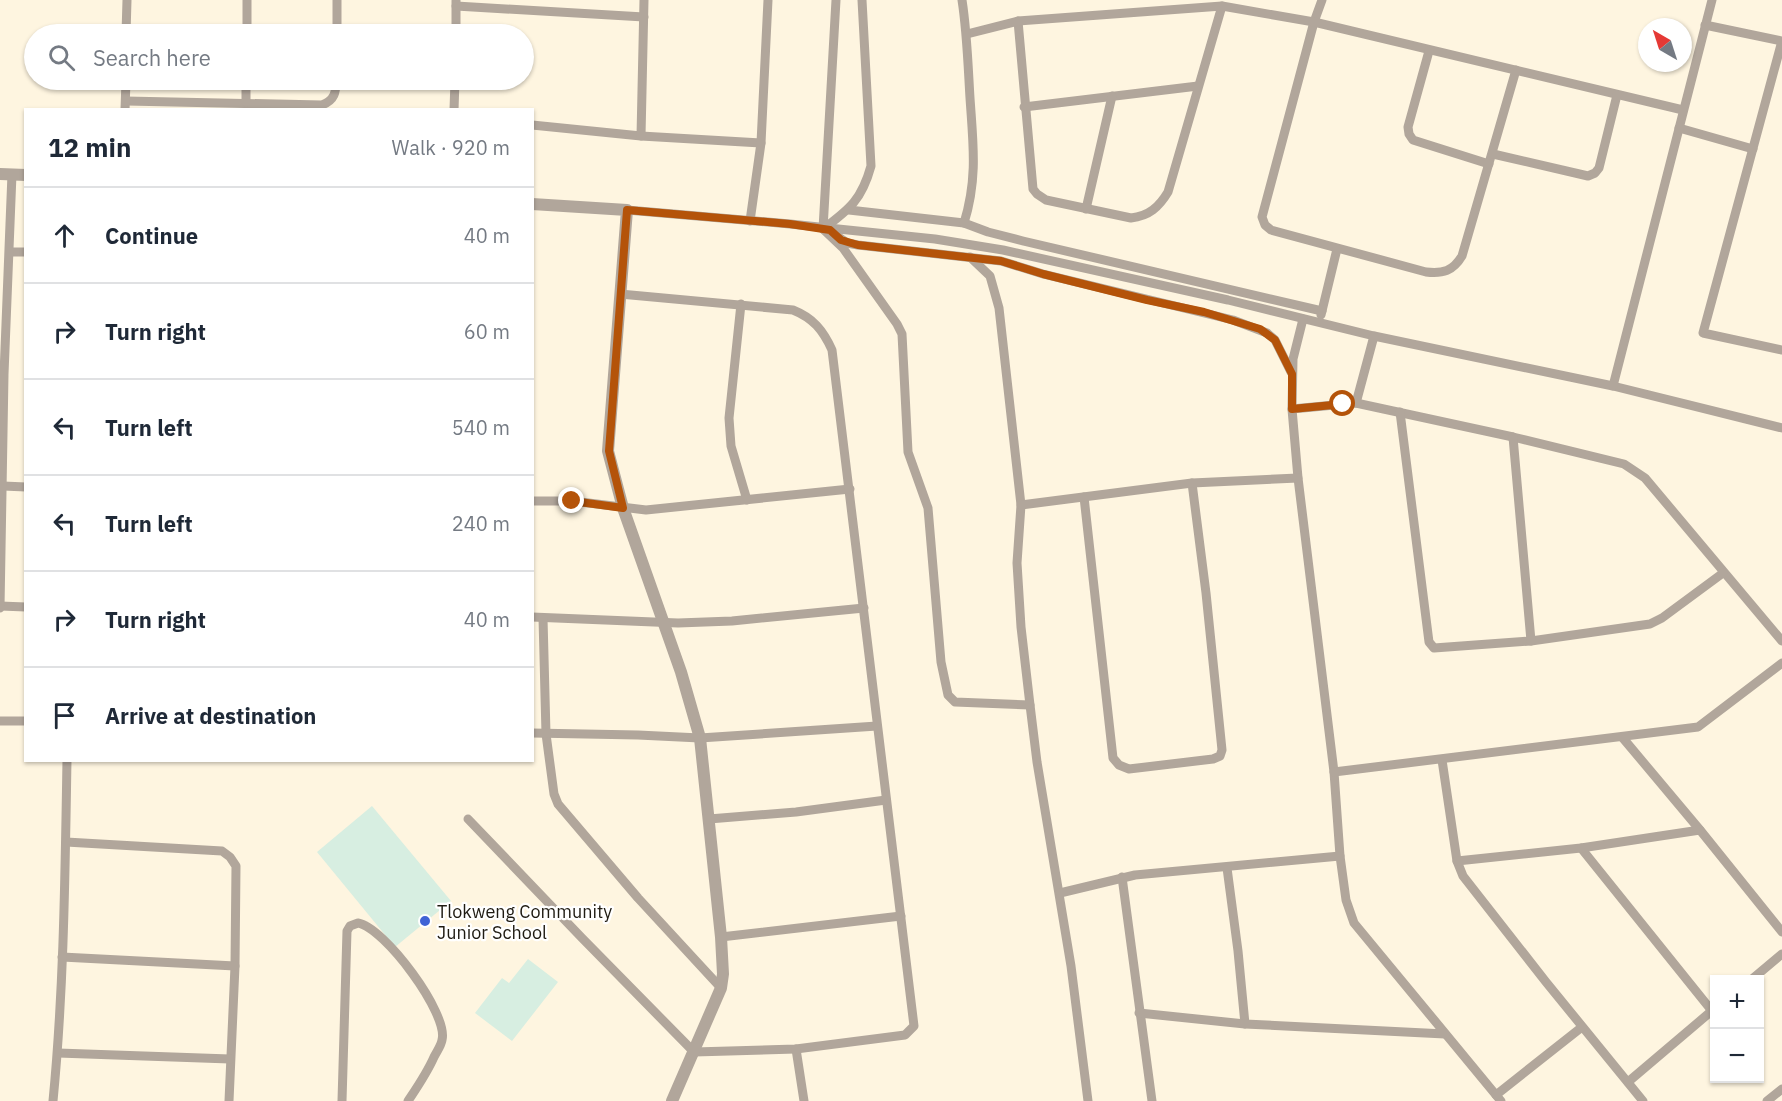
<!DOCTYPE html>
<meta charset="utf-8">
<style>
body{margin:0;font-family:"IBM Plex Sans",sans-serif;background:#f2f2f3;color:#1f2937}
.controls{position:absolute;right:18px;bottom:18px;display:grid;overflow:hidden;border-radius:0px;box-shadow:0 2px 4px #0004}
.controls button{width:54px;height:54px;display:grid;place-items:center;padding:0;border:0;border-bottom:2px solid #e0e1e3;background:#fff;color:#1f2937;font:30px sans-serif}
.compass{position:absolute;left:1638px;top:18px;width:54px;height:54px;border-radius:50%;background:#fff;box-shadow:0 2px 4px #0004;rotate:321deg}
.stop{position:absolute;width:18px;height:18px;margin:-14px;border:4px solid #b45309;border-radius:50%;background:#fff}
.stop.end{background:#b45309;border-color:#fff;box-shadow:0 2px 6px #0008}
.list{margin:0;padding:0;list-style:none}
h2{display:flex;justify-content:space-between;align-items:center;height:78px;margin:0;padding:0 24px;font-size:26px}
h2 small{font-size:20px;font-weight:400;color:#747a83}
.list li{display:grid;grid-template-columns:39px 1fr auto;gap:18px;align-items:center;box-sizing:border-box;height:96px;padding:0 24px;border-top:2px solid #e0e1e3}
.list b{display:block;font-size:22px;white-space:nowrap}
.list em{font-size:20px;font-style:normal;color:#747a83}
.icon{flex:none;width:33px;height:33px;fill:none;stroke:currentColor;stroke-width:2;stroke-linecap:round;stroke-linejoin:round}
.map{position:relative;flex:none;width:1782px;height:1101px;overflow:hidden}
.search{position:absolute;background:#fff;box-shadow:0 2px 4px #0004;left:24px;top:24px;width:510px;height:66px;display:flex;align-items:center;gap:15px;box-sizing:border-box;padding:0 21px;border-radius:33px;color:#747a83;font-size:22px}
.panel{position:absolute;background:#fff;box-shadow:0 2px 4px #0004;left:24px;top:108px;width:510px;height:654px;border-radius:0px}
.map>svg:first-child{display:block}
</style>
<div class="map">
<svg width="1782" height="1101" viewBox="0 0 1782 1101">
<rect width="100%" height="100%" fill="#fef5e0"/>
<!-- green -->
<g fill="#d7eee1">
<path d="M372 806 451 901 395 947 317 852Z"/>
<path d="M528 959 558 982 512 1041 475 1013 502 978 509 983Z"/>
</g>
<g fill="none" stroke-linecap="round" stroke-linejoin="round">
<!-- minor -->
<g stroke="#b1a69b" stroke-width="9">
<path d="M836 0 823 229 843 248 897 324 902 334 908 452 928 508 941 662 948 695 955 702 1030 705"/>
<path d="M1322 0 1314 22 1262 217 1265 225 1271 230 1426 272C1443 274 1453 271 1462 256L1516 70"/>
<path d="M456 6 644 17"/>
<path d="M1018 21 1033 189 1037 194 1046 200 1131 218C1149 216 1159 207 1168 192L1222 6"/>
<path d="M1705 25 1782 41 1703 333 1782 350"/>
<path d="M126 34 127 0"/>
<path d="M247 34V0"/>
<path d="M337 34V0"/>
<path d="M456 34V1"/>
<path d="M967 34 1018 21 1222 6 1314 22 1683 110"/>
<path d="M1429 51 1408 127 1409 134 1413 140 1489 164"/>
<path d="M126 101 322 105C335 100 336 92 336 80"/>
<path d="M246 102V80"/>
<path d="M1024 107 1198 86"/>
<path d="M125 110 126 80"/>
<path d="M454 110 455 80"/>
<path d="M532 125 641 136 761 143"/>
<path d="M1679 128 1753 149"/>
<path d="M641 136 644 0"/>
<path d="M1493 154 1588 176 1595 173 1599 168 1617 95"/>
<path d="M1086 209 1112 96"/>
<path d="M627 210 790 224 935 239 1003 250 1228 300 1374 336 1613 386 1782 428"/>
<path d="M849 210 964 223C978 178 973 143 970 98 968 65 967 32 962 0"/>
<path d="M750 221 761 143 768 0"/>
<path d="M964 223 988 232 1023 241 1322 311"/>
<path d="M823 229C850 209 862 199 871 166L862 0"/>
<path d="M837 236 847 243 858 245 1001 261 1043 274 1233 320 1267 333 1275 340 1291 372"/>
<path d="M10 252H26"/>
<path d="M970 257 990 276 999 308 1021 505 1017 563 1021 627 1030 705 1037 762 1071 966 1088 1101"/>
<path d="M741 304 729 418 731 446 747 500"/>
<path d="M1321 315 1337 249"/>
<path d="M1303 319 1293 359 1292 409 1298 478 1334 772 1340 856 1346 900 1354 923 1501 1101"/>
<path d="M1613 386 1712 0"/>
<path d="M1356 403 1374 336"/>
<path d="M1292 409 1356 403 1513 437 1624 464 1645 478 1782 641"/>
<path d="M1400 412 1429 642 1434 648 1531 641 1650 624 1662 618 1723 573"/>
<path d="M1513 437 1531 641"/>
<path d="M3 486 26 487"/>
<path d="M1084 497 1113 758 1119 765 1129 769 1213 759 1220 756 1222 750 1206 593 1192 483"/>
<path d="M532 501H572L646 510 850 489"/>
<path d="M1021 505 1192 483 1298 478"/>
<path d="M0 606 26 607"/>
<path d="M0 608 4 374 12 174"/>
<path d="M532 617 678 623 732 621 864 608"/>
<path d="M543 618 546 734 554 794 558 804 638 898 721 988"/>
<path d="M0 721H26"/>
<path d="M532 733 638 735 700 738 877 726"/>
<path d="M1622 737 1700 830 1782 932"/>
<path d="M1442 760 1457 861 1463 876 1546 982 1643 1101"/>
<path d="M1334 772 1698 727 1782 663"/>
<path d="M468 819 582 938 694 1052 796 1049 905 1035 914 1026 832 350C823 330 813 318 793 310L620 294"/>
<path d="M709 819 796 812 886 800"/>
<path d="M66 842 222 851 230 857 236 866 235 966 229 1101"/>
<path d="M1581 848 1712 1011"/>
<path d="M1457 861 1581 848 1700 830"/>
<path d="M1227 868 1238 951 1245 1024"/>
<path d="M1122 877 1152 1101"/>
<path d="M1060 893 1135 875 1340 856"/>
<path d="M721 937 901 916"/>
<path d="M62 957 235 966"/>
<path d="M1751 980 1782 954"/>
<path d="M1139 1013 1245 1024 1445 1034"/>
<path d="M796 1049 804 1101"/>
<path d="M58 1053 230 1059"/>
<path d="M1628 1082 1714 1009"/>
<path d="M1496 1095 1582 1027"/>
<path d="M53 1101C64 988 65 874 67 760"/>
<path d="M342 1101 347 931 350 926 358 923C384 927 449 1014 442 1040 441 1046 437 1051 434 1057 427 1073 418 1086 408 1101"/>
<path d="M1767 1101 1782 1089"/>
</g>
<!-- tertiary -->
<g stroke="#b1a69b" stroke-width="12">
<path d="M0 174 26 175"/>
<path d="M532 204 627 210 608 451 623 508 681 672 700 738 721 937 723 974 721 988 672 1101"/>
</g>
</g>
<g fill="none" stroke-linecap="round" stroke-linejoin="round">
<!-- route -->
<path stroke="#b45309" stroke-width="8" d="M572 501 623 508 609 451 627 210 790 224 830 230 841 240 858 245 1001 261 1043 274 1147 300 1204 312 1260 329 1275 340 1292 374V409L1343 404"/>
</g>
<!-- markers -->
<circle fill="#4063d5" stroke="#fff" stroke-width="2" cx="425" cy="921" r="6"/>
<g text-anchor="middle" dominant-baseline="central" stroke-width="4.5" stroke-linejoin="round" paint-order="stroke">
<!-- poi labels -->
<g font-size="18" fill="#1f1b12" stroke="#fff" text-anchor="start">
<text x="437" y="911">Tlokweng Community<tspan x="437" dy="21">Junior School</tspan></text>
</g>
</g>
</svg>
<div class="controls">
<button>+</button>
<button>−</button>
</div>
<svg class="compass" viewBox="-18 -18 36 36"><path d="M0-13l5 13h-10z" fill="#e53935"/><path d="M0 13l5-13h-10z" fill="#747a83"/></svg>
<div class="stop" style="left:1343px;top:404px"></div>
<div class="stop end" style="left:572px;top:501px"></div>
<div class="search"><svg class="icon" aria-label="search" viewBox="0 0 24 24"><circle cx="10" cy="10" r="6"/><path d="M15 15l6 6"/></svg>Search here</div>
<section class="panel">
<h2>12 min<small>Walk · 920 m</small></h2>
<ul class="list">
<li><svg class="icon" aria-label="ahead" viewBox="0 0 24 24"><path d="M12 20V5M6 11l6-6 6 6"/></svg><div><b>Continue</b></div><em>40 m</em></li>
<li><svg class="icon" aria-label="right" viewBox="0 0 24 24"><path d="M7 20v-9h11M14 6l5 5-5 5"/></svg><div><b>Turn right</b></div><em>60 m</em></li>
<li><svg class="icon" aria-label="left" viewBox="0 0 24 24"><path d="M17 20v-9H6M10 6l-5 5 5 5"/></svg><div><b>Turn left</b></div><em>540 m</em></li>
<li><svg class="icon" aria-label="left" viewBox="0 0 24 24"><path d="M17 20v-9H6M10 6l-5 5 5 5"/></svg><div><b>Turn left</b></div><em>240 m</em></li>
<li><svg class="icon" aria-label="right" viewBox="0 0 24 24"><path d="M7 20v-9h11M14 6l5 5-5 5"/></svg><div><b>Turn right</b></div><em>40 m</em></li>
<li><svg class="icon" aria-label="arrive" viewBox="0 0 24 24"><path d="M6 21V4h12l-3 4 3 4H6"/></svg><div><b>Arrive at destination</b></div></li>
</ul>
</section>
</div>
